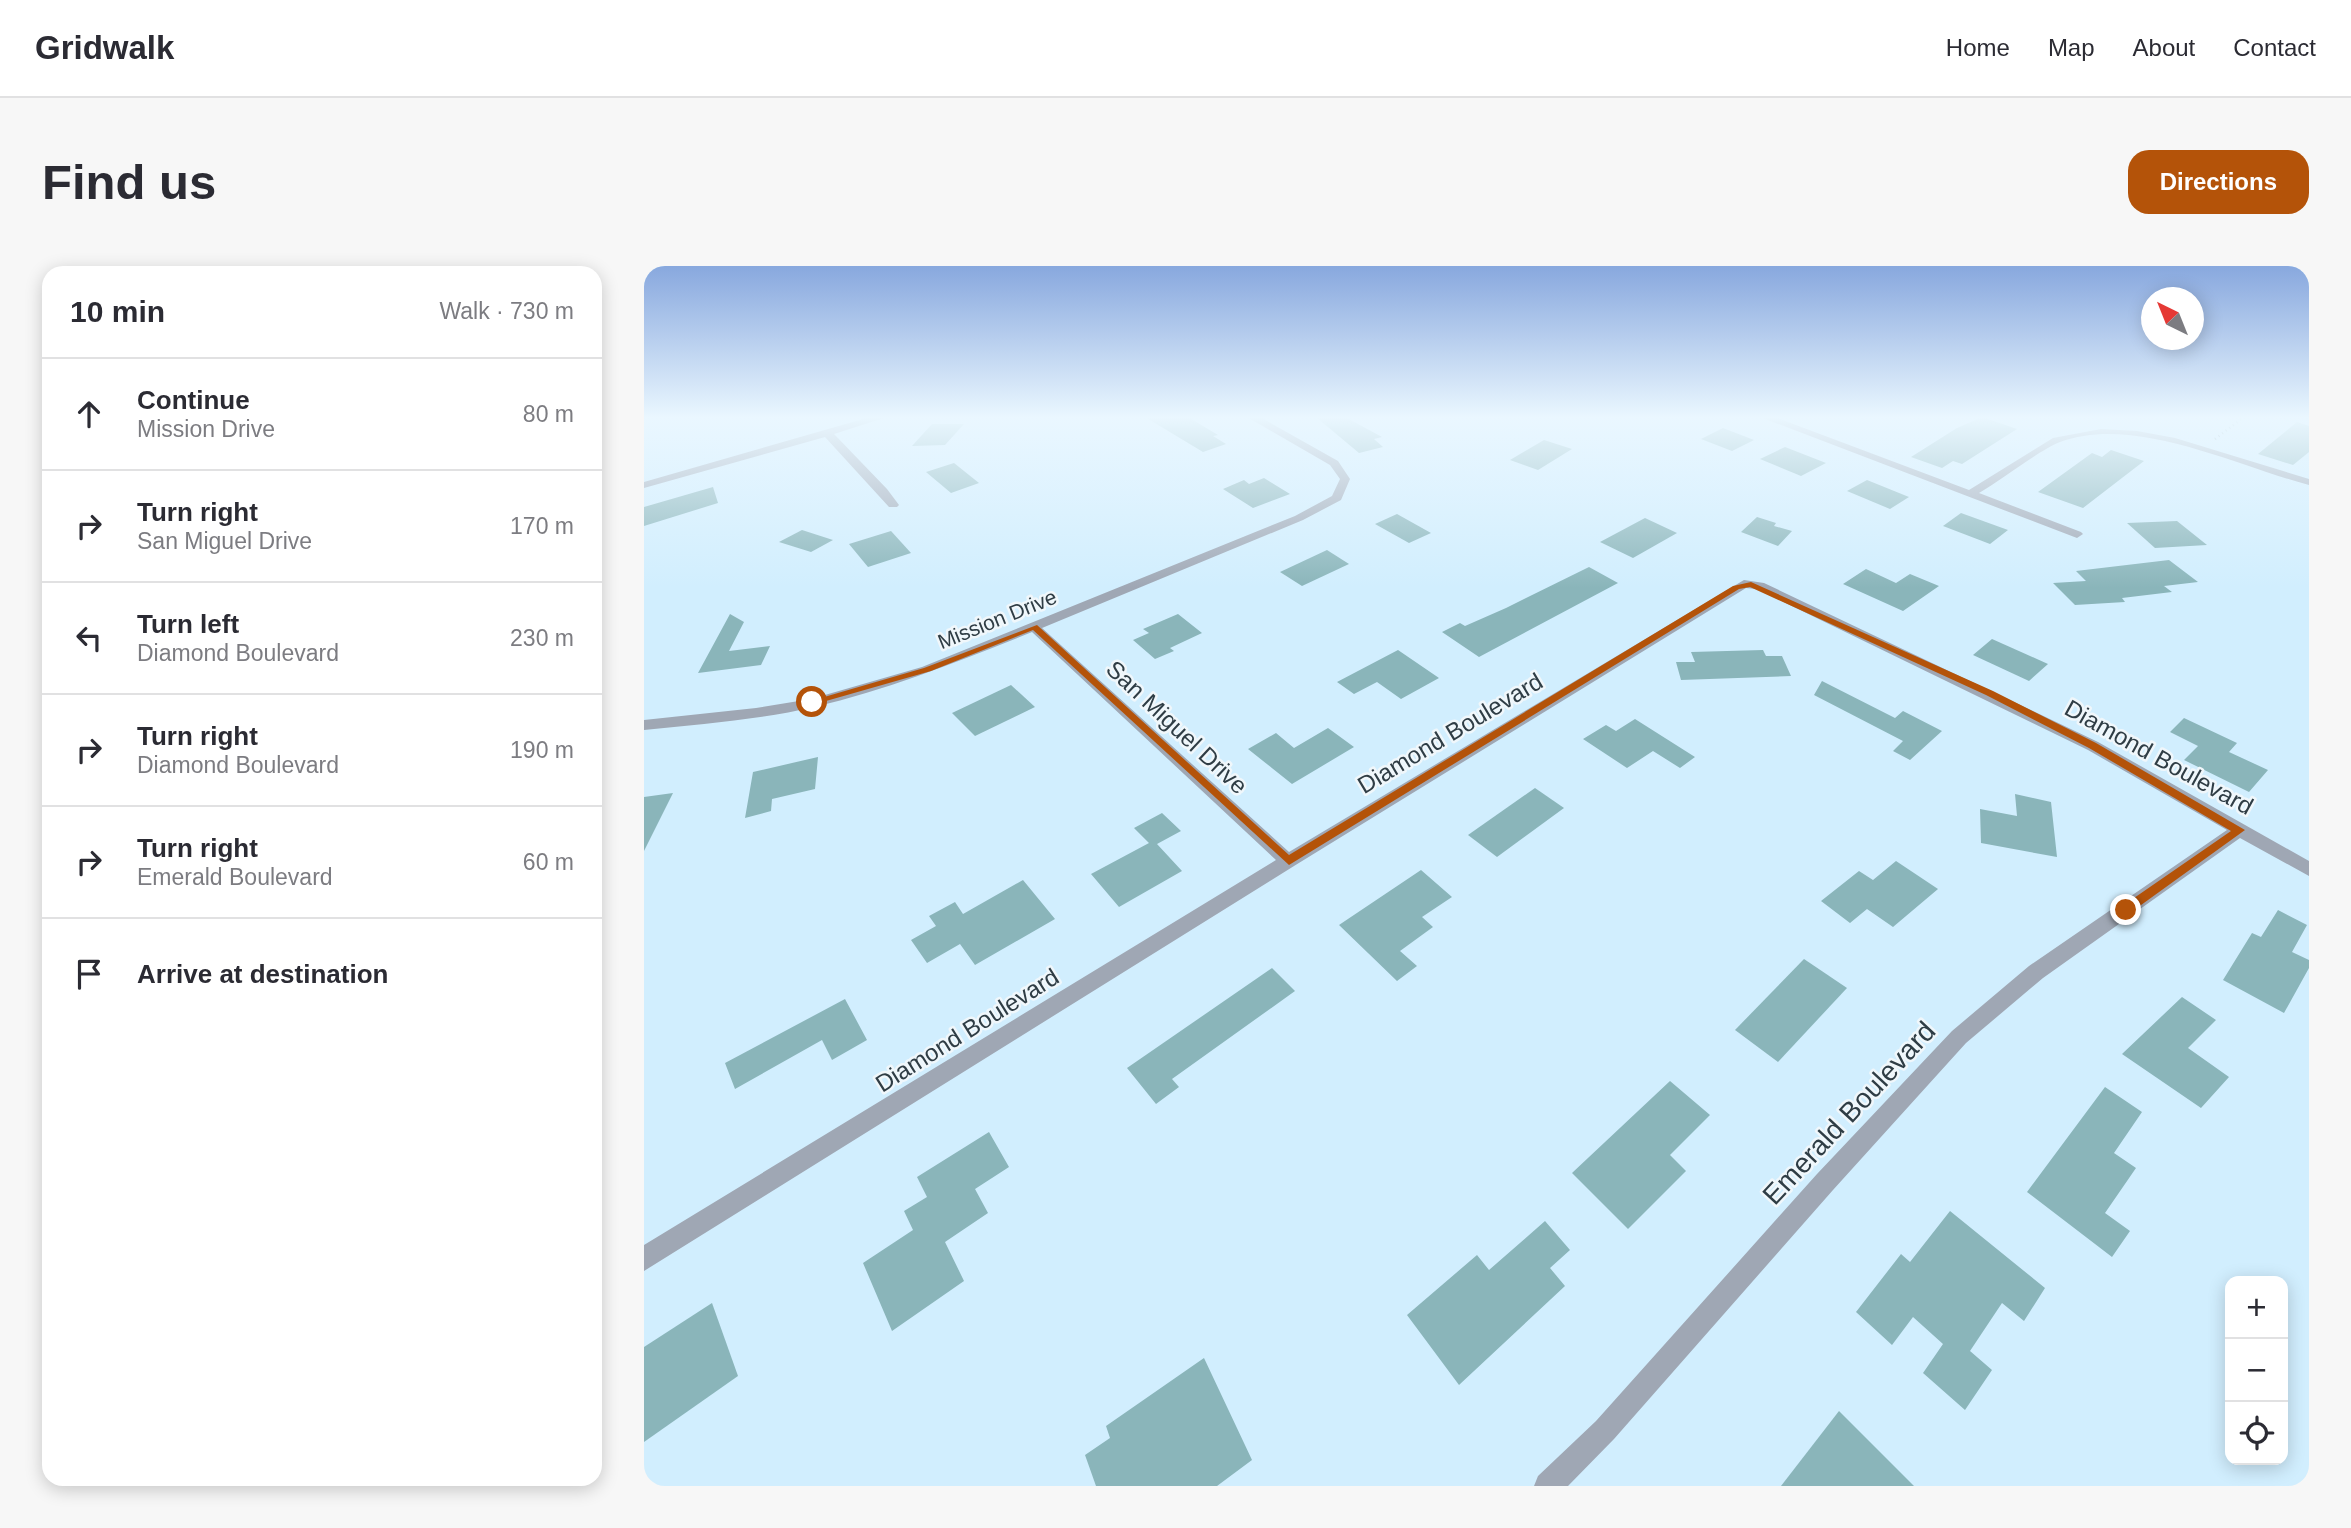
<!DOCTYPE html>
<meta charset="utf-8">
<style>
body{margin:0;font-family:Arial,sans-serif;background:#f7f7f7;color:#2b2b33}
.controls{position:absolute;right:21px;bottom:21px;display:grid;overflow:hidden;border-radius:14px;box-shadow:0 4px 18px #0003}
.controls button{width:63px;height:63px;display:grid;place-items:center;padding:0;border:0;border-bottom:2px solid #e1e1e2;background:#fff;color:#2b2b33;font:35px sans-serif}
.compass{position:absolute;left:1497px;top:21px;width:63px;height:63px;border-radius:50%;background:#fff;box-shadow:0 4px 18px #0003;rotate:317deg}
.stop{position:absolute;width:21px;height:21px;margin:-16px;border:5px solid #b45309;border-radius:50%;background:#fff}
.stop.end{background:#b45309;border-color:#fff;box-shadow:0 2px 7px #0008}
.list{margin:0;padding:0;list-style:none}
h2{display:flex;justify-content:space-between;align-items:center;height:91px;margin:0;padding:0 28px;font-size:30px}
h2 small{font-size:23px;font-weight:400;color:#7c7c81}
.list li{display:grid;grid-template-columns:46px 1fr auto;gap:21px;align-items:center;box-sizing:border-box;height:112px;padding:0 28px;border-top:2px solid #e1e1e2}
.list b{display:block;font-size:26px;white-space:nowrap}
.list p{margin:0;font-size:23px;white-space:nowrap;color:#7c7c81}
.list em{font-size:23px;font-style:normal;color:#7c7c81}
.icon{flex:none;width:38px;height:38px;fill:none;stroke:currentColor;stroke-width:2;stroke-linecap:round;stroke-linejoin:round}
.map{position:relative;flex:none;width:1665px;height:1220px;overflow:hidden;border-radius:21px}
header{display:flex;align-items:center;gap:42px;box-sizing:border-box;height:98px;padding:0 35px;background:#fff;border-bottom:2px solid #e1e1e2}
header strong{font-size:33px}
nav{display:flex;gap:38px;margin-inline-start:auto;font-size:24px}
.intro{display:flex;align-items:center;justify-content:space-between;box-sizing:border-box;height:168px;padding:0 42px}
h1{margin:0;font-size:49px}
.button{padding:18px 32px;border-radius:21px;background:#b45309;color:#fff;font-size:24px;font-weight:700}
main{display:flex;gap:42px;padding:0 42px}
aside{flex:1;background:#fff;border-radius:21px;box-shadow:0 4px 18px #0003}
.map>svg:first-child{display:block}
</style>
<header>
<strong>Gridwalk</strong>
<nav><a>Home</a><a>Map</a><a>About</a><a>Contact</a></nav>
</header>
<div class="intro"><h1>Find us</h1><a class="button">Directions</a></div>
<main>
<aside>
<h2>10 min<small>Walk · 730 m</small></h2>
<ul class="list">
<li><svg class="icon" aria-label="ahead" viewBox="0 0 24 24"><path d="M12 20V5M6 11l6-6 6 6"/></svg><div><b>Continue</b><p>Mission Drive</p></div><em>80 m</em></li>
<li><svg class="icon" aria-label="right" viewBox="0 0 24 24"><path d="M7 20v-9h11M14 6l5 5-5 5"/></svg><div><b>Turn right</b><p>San Miguel Drive</p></div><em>170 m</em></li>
<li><svg class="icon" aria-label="left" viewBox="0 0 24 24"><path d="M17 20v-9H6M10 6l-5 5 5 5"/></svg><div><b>Turn left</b><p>Diamond Boulevard</p></div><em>230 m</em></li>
<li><svg class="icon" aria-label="right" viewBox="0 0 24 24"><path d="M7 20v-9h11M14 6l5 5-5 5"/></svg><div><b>Turn right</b><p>Diamond Boulevard</p></div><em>190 m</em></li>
<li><svg class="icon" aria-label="right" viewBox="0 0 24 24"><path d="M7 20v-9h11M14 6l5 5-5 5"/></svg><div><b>Turn right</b><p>Emerald Boulevard</p></div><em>60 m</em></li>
<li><svg class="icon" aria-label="arrive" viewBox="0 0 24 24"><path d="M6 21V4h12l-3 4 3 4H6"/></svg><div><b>Arrive at destination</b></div></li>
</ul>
</aside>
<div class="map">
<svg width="1665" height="1220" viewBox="0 0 1665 1220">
<rect width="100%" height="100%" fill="#d1eefe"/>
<!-- building -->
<g fill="#8ab5ba">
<path d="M501 151H544L574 169 569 170 582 178 559 186Z"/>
<path d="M672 151H701L738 171 730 173 739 181 715 187Z"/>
<path d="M1338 151 1373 163 1318 198 1309 195 1298 202 1267 191 1313 162Z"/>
<path d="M1653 156 1665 160V186L1649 199 1614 188Z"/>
<path d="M288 158H320L301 179 268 180Z"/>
<path d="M1079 162 1110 174 1088 185 1057 173Z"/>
<path d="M900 174 928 183 894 204 866 194Z"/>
<path d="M1141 181 1182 197 1157 210 1116 193Z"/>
<path d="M1467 184 1500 195 1439 242 1394 226 1448 187 1458 191Z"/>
<path d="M310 197 335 217 307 227 282 206Z"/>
<path d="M620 212 646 228 609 242 579 223 600 214 605 218Z"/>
<path d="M1223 214 1265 231 1246 243 1203 225Z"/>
<path d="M69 221 74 237 0 260V241Z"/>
<path d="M1317 247 1364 264 1346 278 1299 260Z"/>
<path d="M753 248 787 267 765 277 731 258Z"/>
<path d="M1113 251 1132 257 1130 260 1148 265 1134 280 1097 266Z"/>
<path d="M1001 252 1033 267 989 292 956 276Z"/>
<path d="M1533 255 1563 279 1511 282 1483 257Z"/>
<path d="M158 264 189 274 167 286 135 276Z"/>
<path d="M247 265 267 287 224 301 205 278Z"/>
<path d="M683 284 705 298 658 320 636 306Z"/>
<path d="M1525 294 1554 316 1520 320 1528 326 1478 332 1481 336 1431 339 1409 317 1442 315 1432 305Z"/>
<path d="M945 301 974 317 835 391 798 366 816 357 821 360 862 342Z"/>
<path d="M1222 303 1252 317 1266 308 1295 320 1259 345 1199 318Z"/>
<path d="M86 348 100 356 85 385 126 380 117 399 54 407Z"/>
<path d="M534 348 558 367 526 382 530 385 511 393 489 374 505 367 499 363Z"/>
<path d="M1348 373 1404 398 1385 415 1329 389Z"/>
<path d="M754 384 795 412 757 433 733 416 710 428 693 416Z"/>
<path d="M1119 384 1122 390H1138L1147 410 1037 414 1032 396H1051L1047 386Z"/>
<path d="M1178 415 1251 452 1259 445 1298 465 1266 494 1249 485 1259 475 1170 429Z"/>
<path d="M367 419 391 441 331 470 308 447Z"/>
<path d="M1540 452 1593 477 1585 486 1624 504 1605 526 1540 494 1554 480 1526 466Z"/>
<path d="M991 453 1051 491 1036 502 1009 485 983 502 939 473 962 459 972 465Z"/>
<path d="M684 462 710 481 648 518 604 483 632 467 650 482Z"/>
<path d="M174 491 171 523 128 533 127 545 101 552 109 506Z"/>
<path d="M891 522 920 542 853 591 824 569Z"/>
<path d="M29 527 0 585V531Z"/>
<path d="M1371 528 1407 536 1413 591 1337 577 1336 543 1373 550Z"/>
<path d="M518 547 537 565 513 578 538 605 475 641 447 608 505 577 490 562Z"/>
<path d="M1252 595 1294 623 1249 661 1223 643 1206 657 1177 635 1215 605 1229 614Z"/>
<path d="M777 604 808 631 778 651 789 661 756 685 773 700 753 715 695 659Z"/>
<path d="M379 614 411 653 331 699 316 678 283 697 267 674 292 660 285 650 311 636 319 648Z"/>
<path d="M1634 644 1663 659 1648 686 1665 694V702L1640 747 1579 714 1608 667 1617 671Z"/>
<path d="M1160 693 1203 722 1134 796 1091 764Z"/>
<path d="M628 702 651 725 528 813 535 821 512 838 483 802Z"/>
<path d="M1538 731 1572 754 1544 782 1585 811 1557 842 1478 788Z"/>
<path d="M201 733 223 774 188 794 178 774 91 823 81 797Z"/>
<path d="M1026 815 1066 849 1026 889 1042 905 984 963 928 907Z"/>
<path d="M1461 821 1498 846 1470 887 1492 902 1461 947 1486 965 1468 991 1383 926Z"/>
<path d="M345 866 365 901 331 923 344 947 301 976 320 1015 248 1065 219 997 269 964 260 945 283 931 273 911Z"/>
<path d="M1306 945 1401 1022 1380 1055 1358 1037 1326 1085 1348 1104 1321 1144 1279 1107 1299 1078 1269 1051 1248 1079 1212 1046 1257 988 1266 996Z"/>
<path d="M901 955 926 984 906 1002 921 1020 815 1119 763 1049 833 989 845 1004Z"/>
<path d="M68 1037 94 1110 0 1176V1081Z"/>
<path d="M560 1092 608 1194 573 1220H452L441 1189 466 1172 462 1160Z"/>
<path d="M1195 1145 1270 1220H1137Z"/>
</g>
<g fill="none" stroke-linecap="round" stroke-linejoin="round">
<!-- path -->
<path stroke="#859ba7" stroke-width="2.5" stroke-dasharray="1 3.5" stroke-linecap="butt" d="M1571 173 1600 151"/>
<!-- street -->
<g fill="#9fa7b4" fill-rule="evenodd">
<path d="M226 151H243L190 168 243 223 255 239 253 241H245L181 171 0 222V216Z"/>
<path d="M603 151H616L694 195 706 213 697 234 659 254 398 362 645 586 1100 314 1120 317 1454 476 1665 595V610L1596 572 1399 712 1322 777 1189 924 970 1173 924 1220H890L894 1210 952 1155 1173 908 1308 765 1385 700 1583 564 1444 484 1113 323 1102 322 650 600 0 1005V979L632 594 388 366C316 395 245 423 170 441 115 454 57 458 0 464V454L112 442 167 433 278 401 651 250 688 230 696 213 686 199Z"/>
<path d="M1116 151H1131L1325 224 1409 172 1457 163 1493 165 1531 172 1665 213V219C1593 200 1490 148 1416 176 1394 185 1357 214 1335 227L1437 266 1439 268 1433 272Z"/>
</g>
</g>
<!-- sky -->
<linearGradient id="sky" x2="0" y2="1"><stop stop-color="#88a8de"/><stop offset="0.47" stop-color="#eaf7ff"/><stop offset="1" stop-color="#eaf7ff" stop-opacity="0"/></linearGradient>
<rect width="1665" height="322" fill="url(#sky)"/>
<!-- route -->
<path fill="#b45309" d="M1107 316 1349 425 1452 477 1601 564 1486 647H1477V641L1587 565 1445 482 1342 429 1106 321 1095 323 645 599 389 364 287 405 168 439 163 436 280 402 393 359 645 589 1089 320Z"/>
<g text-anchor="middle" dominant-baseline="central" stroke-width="5" stroke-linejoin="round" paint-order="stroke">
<!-- far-street labels -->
<g font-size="21" fill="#2f3d45" stroke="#f0f7fb">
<text transform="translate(353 353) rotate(-22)">Mission Drive</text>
</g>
<!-- street labels -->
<g font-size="24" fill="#2f3d45" stroke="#f0f7fb">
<text transform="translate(533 461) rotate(43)">San Miguel Drive</text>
<text transform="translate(806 467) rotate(-31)">Diamond Boulevard</text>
<text transform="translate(1515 491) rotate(29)">Diamond Boulevard</text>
<text transform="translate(323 764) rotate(-32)">Diamond Boulevard</text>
</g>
<!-- near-street labels -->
<g font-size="28" fill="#2f3d45" stroke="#f0f7fb">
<text transform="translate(1205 847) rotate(-47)">Emerald Boulevard</text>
</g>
</g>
</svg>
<div class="controls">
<button>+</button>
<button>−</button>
<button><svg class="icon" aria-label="locate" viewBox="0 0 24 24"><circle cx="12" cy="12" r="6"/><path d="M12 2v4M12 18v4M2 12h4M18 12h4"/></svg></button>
</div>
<svg class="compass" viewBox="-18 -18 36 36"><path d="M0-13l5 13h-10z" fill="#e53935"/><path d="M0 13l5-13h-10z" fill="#7c7c81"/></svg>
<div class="stop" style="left:168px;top:436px"></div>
<div class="stop end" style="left:1482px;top:644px"></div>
</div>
</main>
